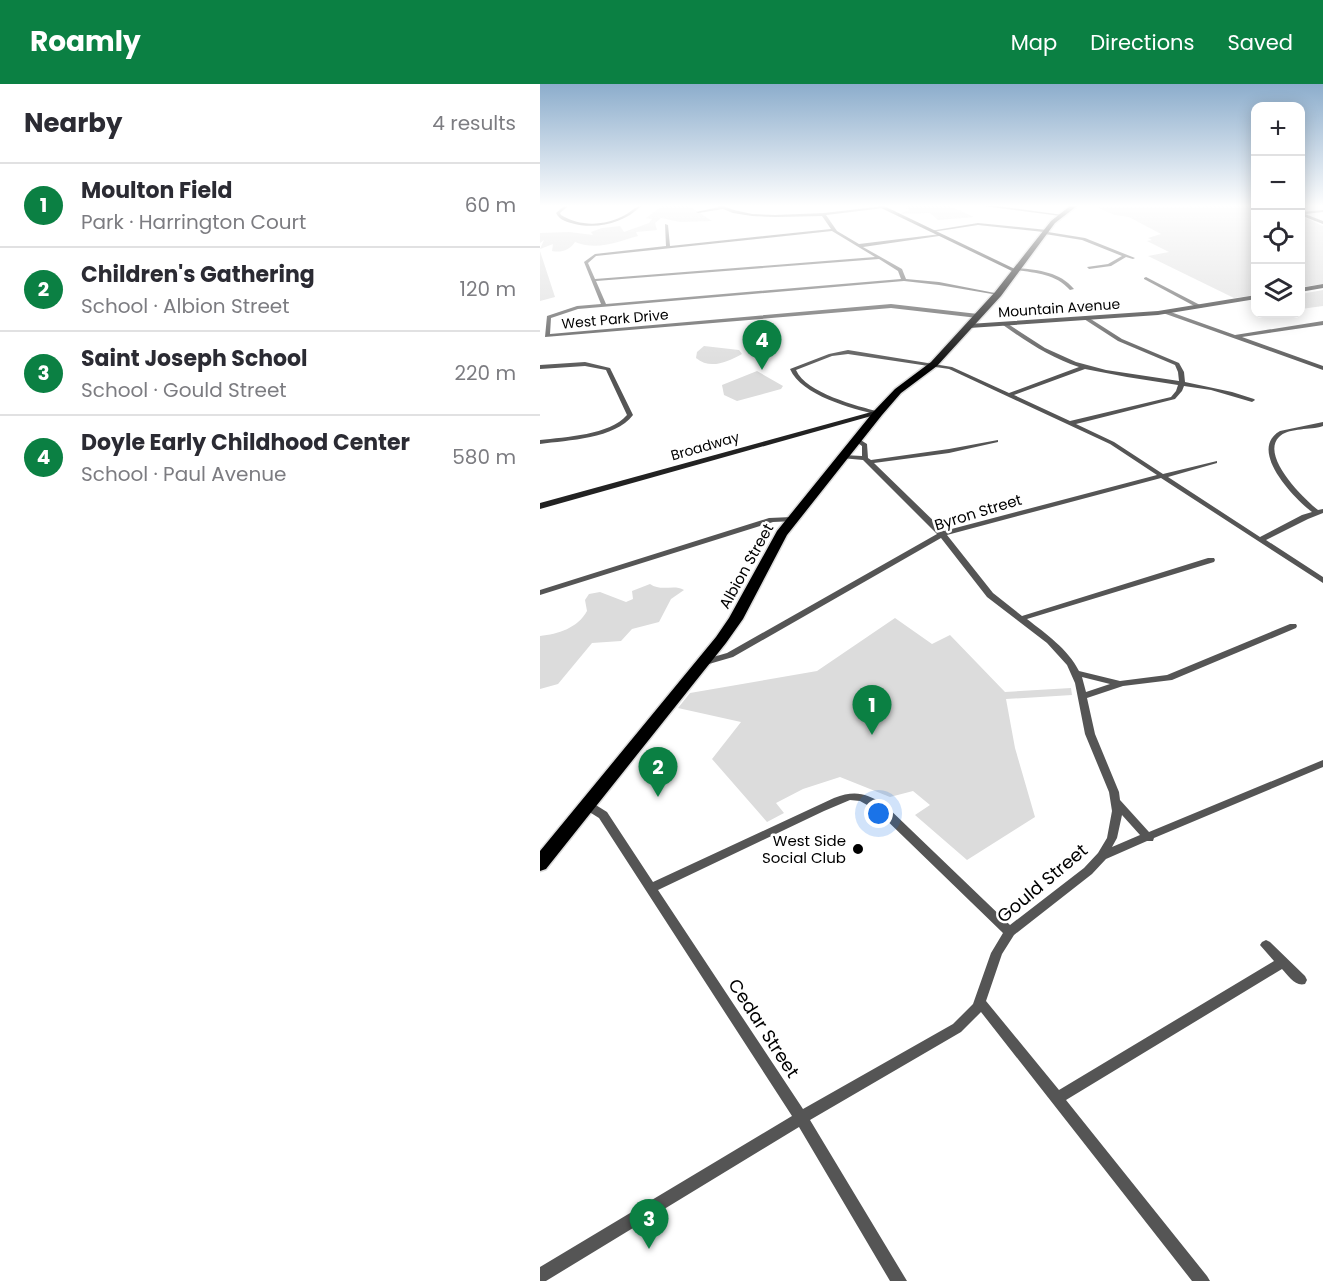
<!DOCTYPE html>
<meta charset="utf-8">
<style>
body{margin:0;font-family:Poppins,sans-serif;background:#f2f2f3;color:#2b2b33}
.controls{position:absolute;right:18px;top:18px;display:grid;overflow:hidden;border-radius:12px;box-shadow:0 3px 15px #0003}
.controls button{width:54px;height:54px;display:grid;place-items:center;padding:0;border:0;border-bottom:2px solid #e1e1e2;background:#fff;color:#2b2b33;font:30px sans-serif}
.you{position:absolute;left:339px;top:730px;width:21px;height:21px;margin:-15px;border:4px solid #fff;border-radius:50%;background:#1a73e8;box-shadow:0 0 0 9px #1a73e833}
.badge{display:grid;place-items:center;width:39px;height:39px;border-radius:50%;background:#0b8043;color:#fff;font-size:20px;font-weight:700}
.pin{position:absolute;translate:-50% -50px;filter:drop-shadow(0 2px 3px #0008)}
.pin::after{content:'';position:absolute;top:32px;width:21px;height:18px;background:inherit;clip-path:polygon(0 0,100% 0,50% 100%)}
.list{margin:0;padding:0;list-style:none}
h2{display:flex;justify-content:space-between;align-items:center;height:78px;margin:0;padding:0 24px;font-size:26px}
h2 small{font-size:20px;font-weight:400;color:#7c7c81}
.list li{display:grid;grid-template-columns:39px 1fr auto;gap:18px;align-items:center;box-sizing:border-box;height:84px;padding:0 24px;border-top:2px solid #e1e1e2}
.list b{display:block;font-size:22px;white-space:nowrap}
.list p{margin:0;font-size:20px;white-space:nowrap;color:#7c7c81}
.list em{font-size:20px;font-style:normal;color:#7c7c81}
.icon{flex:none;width:33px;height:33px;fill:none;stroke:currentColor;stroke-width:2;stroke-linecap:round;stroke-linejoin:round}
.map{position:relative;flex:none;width:783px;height:1197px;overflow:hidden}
header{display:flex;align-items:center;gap:36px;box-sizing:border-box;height:84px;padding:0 30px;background:#0b8043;color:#fff}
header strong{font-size:28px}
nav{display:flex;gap:33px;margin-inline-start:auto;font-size:21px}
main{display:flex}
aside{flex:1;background:#fff}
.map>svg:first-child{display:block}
</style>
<header>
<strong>Roamly</strong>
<nav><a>Map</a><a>Directions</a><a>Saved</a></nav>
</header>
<main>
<aside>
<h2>Nearby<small>4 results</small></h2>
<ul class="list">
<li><span class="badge">1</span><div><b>Moulton Field</b><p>Park · Harrington Court</p></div><em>60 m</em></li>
<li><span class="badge">2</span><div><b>Children's Gathering</b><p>School · Albion Street</p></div><em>120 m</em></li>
<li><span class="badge">3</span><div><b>Saint Joseph School</b><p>School · Gould Street</p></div><em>220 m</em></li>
<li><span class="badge">4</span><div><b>Doyle Early Childhood Center</b><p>School · Paul Avenue</p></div><em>580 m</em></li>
</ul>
</aside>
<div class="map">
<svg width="783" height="1197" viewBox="0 0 783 1197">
<rect width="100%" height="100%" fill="#fff"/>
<!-- green -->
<g fill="#dcdcdc">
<path d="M122 122H149L172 137 140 138 121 134 115 139 117 146 96 148 98 152C76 158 58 167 35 158 30 166 21 169 12 167L13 160 0 165 4 156 0 159V149L29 148 53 151 51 148 62 144 80 142 84 148 109 139 112 135 106 134Z"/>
<path d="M364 122H410L434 133 398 136 390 129 360 130 369 126Z"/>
<path d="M715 122V211L694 214 608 172 629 168 607 157 612 156 608 154 621 150 589 133 575 131 556 123Z"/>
<path d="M761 132 783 142V200L761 203Z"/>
<path d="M0 167 15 213 0 217Z"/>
<path d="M783 206V222L761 225V210Z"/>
<path d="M164 262 199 266 202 270C187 278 170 286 156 274L157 268Z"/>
<path d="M217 287 243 302 241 305 197 317 184 311 182 301Z"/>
<path d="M110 500C121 508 134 500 144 506L131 515 119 538 92 545 81 557 52 559 18 600 0 605V552C18 550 38 544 47 527L45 516 49 510 60 508 86 518 93 515 92 507Z"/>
<path d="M355 534 392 560 410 551 465 608 531 604 532 611 466 615 475 664 495 733 427 776 375 731 390 721 373 707 350 713 300 693 263 705 236 719 244 729 227 738 172 675 201 638 138 624 150 609 277 587Z"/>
</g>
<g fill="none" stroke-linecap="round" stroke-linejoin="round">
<defs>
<path id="primary" d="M530 122H537L515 139 461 212 397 282 361 309 342 331 247 451 203 535 186 559 6 785 0 787V767L176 553 189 534 237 447 334 327 355 305 391 278 455 208 511 137Z"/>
</defs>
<!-- primary casing -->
<use href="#primary" stroke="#dbdbdb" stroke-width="3"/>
<!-- street -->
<g fill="#555" fill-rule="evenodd">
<path d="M24 122 27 123 20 129 21 131C40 143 65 142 85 131 91 128 94 123 101 122 83 140 55 146 31 139 24 137 19 135 16 129Z"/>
<path d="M177 122H183L194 126 212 130 235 131 284 129 344 122V124L286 131 297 147 319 160 401 150 399 152 323 163 362 185 366 195 399 198 460 210 458 211 399 201 364 197 38 225 11 234 10 250 351 220 438 230 441 232 438 234 351 224 5 253 7 232 37 222 61 220 44 178 55 170 126 162 125 140 128 141 130 162 291 145 282 132 235 133 212 132 193 129 183 125 158 129 156 128 179 123ZM292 147 335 173 55 195 48 179 56 172ZM339 175 358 187 361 195 66 220 56 197Z"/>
<path d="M444 122H457L523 131 521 132Z"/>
<path d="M783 126V128L765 130 783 137V140L760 131 761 128Z"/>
<path d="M438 139 507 146 509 147 508 148 545 154 595 174 593 175 586 173 571 182 549 185 547 183 568 180 582 172 542 156 505 150 503 149 504 148 438 141 392 148 390 147Z"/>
<path d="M478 184C499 186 520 188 534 205L530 206C516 190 497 189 476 186Z"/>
<path d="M606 193 662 222 663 223 658 224 604 195V194Z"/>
<path d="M625 226 695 251 783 237V241L702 253 783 282V286L623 229V227Z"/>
<path d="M546 232 582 255 639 279 644 288 645 298 692 308 714 315 715 316 712 318 671 306 644 302 642 307 635 315 536 340 574 358 623 390 677 377V379L628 393 720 453 762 431 772 428C754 414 707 366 740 347L783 338V342L780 343C767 346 748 344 739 353 720 372 764 415 778 426L783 425V429L768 435 726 456 783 493V499L621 394 407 451 453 509 482 532 668 474H674L675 476 674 478 487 535C506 550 528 565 539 587L580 597 627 591 750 540H756L757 542 756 544 632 596 583 602 547 614 555 650 579 708 580 716 609 748 783 676V683L614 754 613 757H607L566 775 552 790 474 851 462 870 446 917 519 1006 734 877 720 861 722 858 726 856 730 858 765 892 767 896 765 900C755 903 748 891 742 885L526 1016 667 1192 670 1197H652L441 928 421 948 270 1036 367 1197H350L259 1043 6 1197H0V1183L252 1032 59 734 43 724 42 721 43 718H51L67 728 113 798 294 714C315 706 325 709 344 720L470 841 544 784 558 769 567 754 572 727 569 708 545 650 535 599 527 581 507 559 447 513 401 454 193 573 162 582 158 579 159 577 187 569 397 450 323 376 301 374 300 373 303 371 322 372V362L315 357V355H319L327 360 328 374 331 376 409 365 458 356V358L409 369 334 379 404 447 617 391 570 360 409 285 308 270 292 272 256 286C266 309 317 322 340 328V330L338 331C311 324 262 312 250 285L289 270 308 266 412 283 469 309 539 283C511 274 487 258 463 241V239L465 238 505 264 536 278 566 286 639 297 638 288 635 281 578 257 544 235 543 234ZM545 285 587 293 638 301 636 307 631 313 530 337 474 311ZM542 593 570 600 546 608ZM310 716 320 717 336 726 463 849 451 869 433 920 413 940 263 1025 118 806 284 727ZM582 731 600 751 572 763 577 754Z"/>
<path d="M45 278 70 284 93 331C75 355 28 356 0 360V356C25 353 70 351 87 331L66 286 45 282 0 285V281Z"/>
<path d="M252 433H255V437L233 438 0 511V506L229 434Z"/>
</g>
<!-- secondary -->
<g fill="#222" fill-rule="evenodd">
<path d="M337 122H344L479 187 474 188Z"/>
<path d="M783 200V204L760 208V204Z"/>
<path d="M716 211V215L618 231 429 244 426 242 429 240 618 227Z"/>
<path d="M335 327 342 329 0 425V419Z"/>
</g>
<!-- primary -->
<use href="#primary" fill="#000" fill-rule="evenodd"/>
</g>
<!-- sky -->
<linearGradient id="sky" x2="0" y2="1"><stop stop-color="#8cadcc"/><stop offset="0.42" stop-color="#fff"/><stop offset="1" stop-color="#fff" stop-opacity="0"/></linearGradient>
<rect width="783" height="290" fill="url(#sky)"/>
<!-- markers -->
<circle fill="#000" stroke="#fff" stroke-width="2" cx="318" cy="765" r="6"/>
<g text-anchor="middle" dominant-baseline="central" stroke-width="5" stroke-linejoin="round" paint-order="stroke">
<!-- far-street labels -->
<g font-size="14" fill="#000" stroke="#fff">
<text transform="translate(519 224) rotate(-4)">Mountain Avenue</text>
<text transform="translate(75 235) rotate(-5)">West Park Drive</text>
<text transform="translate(165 362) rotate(-16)">Broadway</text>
</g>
<!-- street labels -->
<g font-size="15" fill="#000" stroke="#fff">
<text transform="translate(438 428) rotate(-17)">Byron Street</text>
<text transform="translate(206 482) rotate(-61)">Albion Street</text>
</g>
<!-- poi labels -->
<g font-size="15" fill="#000" stroke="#fff" text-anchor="end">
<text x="306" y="756">West Side<tspan x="306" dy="17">Social Club</tspan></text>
</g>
<!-- near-street labels -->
<g font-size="18" fill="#000" stroke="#fff">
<text transform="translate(502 799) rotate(-40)">Gould Street</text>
<text transform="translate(224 944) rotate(57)">Cedar Street</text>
</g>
</g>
</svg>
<div class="controls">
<button>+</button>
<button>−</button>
<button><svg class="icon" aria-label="locate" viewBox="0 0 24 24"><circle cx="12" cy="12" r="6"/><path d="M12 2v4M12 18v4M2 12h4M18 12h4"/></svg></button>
<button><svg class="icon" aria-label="layers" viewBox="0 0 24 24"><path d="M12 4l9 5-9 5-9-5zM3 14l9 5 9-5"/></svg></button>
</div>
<div class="you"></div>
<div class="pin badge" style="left:332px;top:651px">1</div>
<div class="pin badge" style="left:118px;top:713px">2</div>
<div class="pin badge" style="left:109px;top:1165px">3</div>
<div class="pin badge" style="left:222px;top:286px">4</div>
</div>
</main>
